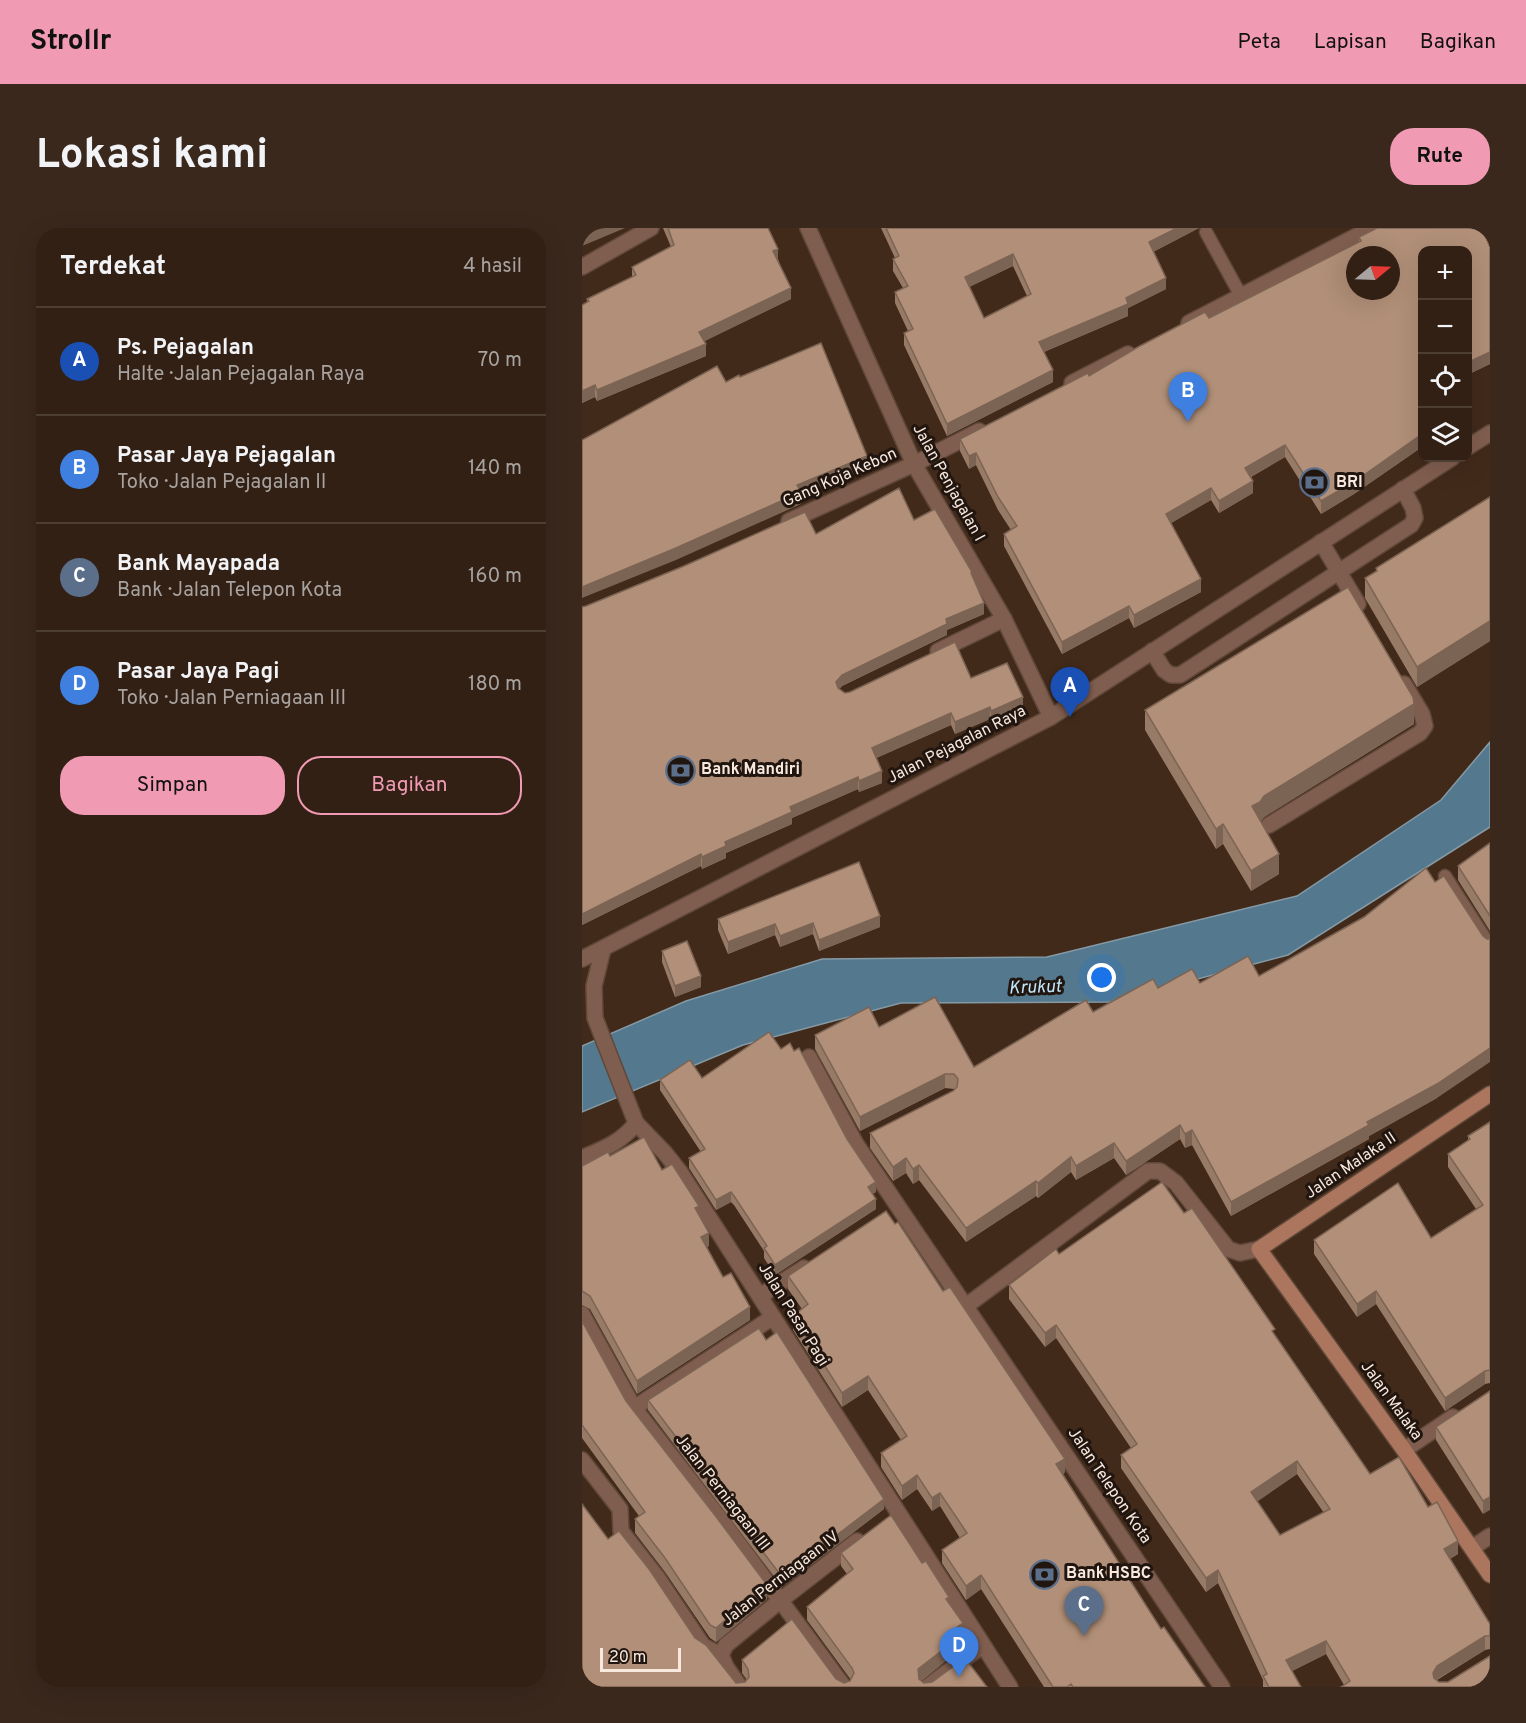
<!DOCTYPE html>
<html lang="id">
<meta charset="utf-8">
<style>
body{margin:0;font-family:Overpass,sans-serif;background:#3a281d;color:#f1f3f6}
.controls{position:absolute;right:18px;top:18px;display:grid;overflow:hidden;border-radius:12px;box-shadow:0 6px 24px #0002}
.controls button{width:54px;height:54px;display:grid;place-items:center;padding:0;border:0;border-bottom:2px solid #4d3e34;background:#322014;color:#f1f3f6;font:30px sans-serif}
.compass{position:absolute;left:764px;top:18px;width:54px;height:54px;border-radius:50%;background:#322014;box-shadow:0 6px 24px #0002;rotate:71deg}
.scale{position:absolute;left:18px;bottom:15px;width:81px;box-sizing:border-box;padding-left:6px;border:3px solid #f8e8de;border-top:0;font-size:16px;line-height:21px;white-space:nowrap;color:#f8e8de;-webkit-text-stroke:4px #21160f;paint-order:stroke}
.you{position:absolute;left:520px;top:750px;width:21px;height:21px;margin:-15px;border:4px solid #fff;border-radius:50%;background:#1a73e8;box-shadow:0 0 0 9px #1a73e833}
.badge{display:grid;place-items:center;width:39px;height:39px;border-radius:50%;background:#f09ab4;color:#fff;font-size:20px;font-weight:700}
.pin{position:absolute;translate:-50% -50px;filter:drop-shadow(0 2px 3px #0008)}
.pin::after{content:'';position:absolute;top:32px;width:21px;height:18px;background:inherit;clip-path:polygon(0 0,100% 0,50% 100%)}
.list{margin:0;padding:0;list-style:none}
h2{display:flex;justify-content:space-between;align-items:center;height:78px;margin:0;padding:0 24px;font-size:26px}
h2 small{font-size:20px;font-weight:400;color:#a8a3a0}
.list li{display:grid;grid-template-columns:39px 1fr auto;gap:18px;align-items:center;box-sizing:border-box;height:108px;padding:0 24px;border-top:2px solid #4d3e34}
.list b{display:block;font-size:22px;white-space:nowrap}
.list p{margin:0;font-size:20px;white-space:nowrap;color:#a8a3a0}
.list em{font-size:20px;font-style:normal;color:#a8a3a0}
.actions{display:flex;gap:12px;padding:18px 24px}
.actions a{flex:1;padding:14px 0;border:2px solid #f09ab4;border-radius:24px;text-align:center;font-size:21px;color:#f09ab4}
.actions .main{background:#f09ab4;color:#111}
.icon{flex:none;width:33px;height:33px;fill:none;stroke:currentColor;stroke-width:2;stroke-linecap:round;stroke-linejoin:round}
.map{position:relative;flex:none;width:908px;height:1459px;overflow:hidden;border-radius:24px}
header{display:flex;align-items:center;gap:36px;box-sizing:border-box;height:84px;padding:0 30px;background:#f09ab4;color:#111}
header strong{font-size:28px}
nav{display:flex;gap:33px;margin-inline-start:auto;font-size:21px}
.intro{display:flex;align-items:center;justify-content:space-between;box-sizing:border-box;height:144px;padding:0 36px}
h1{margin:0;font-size:42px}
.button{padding:15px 27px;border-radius:24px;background:#f09ab4;color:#111;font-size:21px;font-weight:700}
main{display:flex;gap:36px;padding:0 36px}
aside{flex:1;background:#322014;border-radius:24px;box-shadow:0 6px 24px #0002}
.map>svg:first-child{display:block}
</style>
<header>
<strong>Strollr</strong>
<nav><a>Peta</a><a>Lapisan</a><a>Bagikan</a></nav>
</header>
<div class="intro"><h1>Lokasi kami</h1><a class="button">Rute</a></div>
<main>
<aside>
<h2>Terdekat<small>4 hasil</small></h2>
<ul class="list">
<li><span class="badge" style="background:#1a4fb4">A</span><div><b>Ps. Pejagalan</b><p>Halte · Jalan Pejagalan Raya</p></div><em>70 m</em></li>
<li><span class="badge" style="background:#3f7fe0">B</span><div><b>Pasar Jaya Pejagalan</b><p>Toko · Jalan Pejagalan II</p></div><em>140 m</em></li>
<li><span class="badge" style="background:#5c6f8a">C</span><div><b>Bank Mayapada</b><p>Bank · Jalan Telepon Kota</p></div><em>160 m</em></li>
<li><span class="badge" style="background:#3f7fe0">D</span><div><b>Pasar Jaya Pagi</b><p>Toko · Jalan Perniagaan III</p></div><em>180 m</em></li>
</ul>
<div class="actions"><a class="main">Simpan</a><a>Bagikan</a></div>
</aside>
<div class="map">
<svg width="908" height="1459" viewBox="0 0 908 1459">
<rect width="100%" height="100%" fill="#422a1a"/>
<!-- water -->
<path fill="#54788d" stroke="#859aa5" stroke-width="1.5" d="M908 514V599L706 727 529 774 319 775 161 817 0 884V818L104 773 240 731 465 729 715 668 859 572Z"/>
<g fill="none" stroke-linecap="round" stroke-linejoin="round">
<defs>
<g id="service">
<path d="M624 4 659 68"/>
<path d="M863 648 908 718"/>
</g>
<g id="minor">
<path d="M226 0 332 236 422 391 469 489"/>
<path d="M0 39 69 0"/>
<path d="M607 95 790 0"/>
<path d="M490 155 546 126"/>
<path d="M207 293 332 236 397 203"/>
<path d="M739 314 776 376"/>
<path d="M356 423 422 391"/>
<path d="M570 423 582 442 589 447H598L829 297 833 290 831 280 821 261"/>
<path d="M687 597 838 505 843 498 840 486 822 456"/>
<path d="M227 829 274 916 640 1459"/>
<path d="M54 895 83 925 98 944 428 1459"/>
<path d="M178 1068 222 1040"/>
<path d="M384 1078 566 943H578L594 955 646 1021 658 1025 677 1021"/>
<path d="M0 1086 52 1180 140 1293 262 1459"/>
<path d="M52 1180 191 1089"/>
<path d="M822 1222 871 1189"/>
<path d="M0 1232 38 1281 39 1303 75 1349 121 1418 139 1427"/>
<path d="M890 1320 908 1308"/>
<path d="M158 1459 144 1439 139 1427 144 1417 199 1372 275 1313"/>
<path d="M345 1459 400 1418"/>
</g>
<g id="tertiary">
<path d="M886 219 908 205"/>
<path d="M0 731 469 489 870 230"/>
<path d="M0 930C21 921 40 914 54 895L13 790 12 758 21 721"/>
</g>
<path id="secondary" d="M908 866 677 1021 822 1222 908 1347"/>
</defs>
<!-- service casing -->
<use href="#service" stroke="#5f4839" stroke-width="15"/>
<!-- minor casing -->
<use href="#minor" stroke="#5f4839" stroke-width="18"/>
<!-- tertiary casing -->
<use href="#tertiary" stroke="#5f4839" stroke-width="18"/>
<!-- secondary casing -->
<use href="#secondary" stroke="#5f4839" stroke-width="18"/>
<!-- service -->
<use href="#service" stroke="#805e4f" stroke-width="12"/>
<!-- minor -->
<use href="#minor" stroke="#805e4f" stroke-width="15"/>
<!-- tertiary -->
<use href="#tertiary" stroke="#805e4f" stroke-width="15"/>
<!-- secondary -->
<use href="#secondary" stroke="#ac765e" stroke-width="15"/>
</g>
<!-- wall -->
<g fill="#987b67" fill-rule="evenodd">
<path d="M81 0H186L209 71 122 113 124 128 15 173 13 169 0 175V77L5 74V71L50 49V39L89 19Z"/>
<path d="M299 0H617L571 24 584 61 546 80V88L462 124 471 154 365 208 322 117V105L326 103 313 75V64L321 60 311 43V31L313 30ZM431 38 445 68 402 90 387 59Z"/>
<path d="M908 0V136L885 147 840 22V219L772 266 739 286 703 229 669 249 671 265 637 285 629 272 589 295 619 364 552 400 547 390 480 426 422 318V306L429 302 416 282 394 237 387 241 378 223V211L627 90 777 14V9Z"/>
<path d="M908 269V413L835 459 783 370V350L794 343V340Z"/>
<path d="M332 292 390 348 402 386 365 402V407L260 458 257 461 263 465 389 450 441 480 409 495 408 491 373 506 369 497 294 530 300 555 277 564 276 561 210 590V596L144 625V630L120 641 119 638 0 697V379L4 378 234 306Z"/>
<path d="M563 482 832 496 682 589 679 593 697 646 669 663 641 616 634 621 563 502Z"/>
<path d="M908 615V703L876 652V638Z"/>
<path d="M136 691 298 699 237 723 231 706 198 719 193 707 146 726 136 702Z"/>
<path d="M80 723 119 759 93 769 80 734Z"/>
<path d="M677 748 855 870 787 908V911L649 988 610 917 603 920 598 911 544 947 532 930 494 952 489 944 456 970 454 968 384 1014 337 952 331 956 324 945 311 953 288 920V905L373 862 372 861 363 860 278 903 233 821V807L297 799 392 839 511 784 576 760Z"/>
<path d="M199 821 265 911 294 964 290 966 294 981 193 1047 182 1030V1023L152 977 149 974 134 982 107 940V930L119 924 78 862V852L120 850Z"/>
<path d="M908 894V1155L903 1156 863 1183 794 1076 775 1089 732 1026V1012L849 1010 894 981 866 939V926L886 913V908Z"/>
<path d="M28 928 80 942 117 986 127 1018 125 1019 141 1049 168 1092 55 1166 8 1081 0 1077V938Z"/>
<path d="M602 985 693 1107 788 1246 846 1279 876 1326 868 1331 908 1396V1421L903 1422 855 1452 857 1454 908 1459 762 1457 744 1426 710 1443 719 1459H681V1452L636 1355 624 1364 539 1240V1227L549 1220 474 1110 463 1119 427 1071V1057L477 1026ZM715 1246 742 1285 698 1307 675 1273Z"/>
<path d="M206 1048 483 1244 481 1246 579 1401 623 1459H462L399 1361 384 1372 360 1335V1322L378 1310 358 1278 350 1283 335 1261 320 1272 299 1239V1225L319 1212 286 1162 260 1179 211 1102V1088L220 1081 206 1061Z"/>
<path d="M0 1093 44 1173 185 1371 134 1414 128 1410 83 1344 53 1305V1291L57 1288 0 1210Z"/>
<path d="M184 1112 302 1281 200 1359 66 1182V1172Z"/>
<path d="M908 1163 901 1286 854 1212V1199Z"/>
<path d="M26 1311 113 1410 154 1455 163 1454 165 1452 160 1445V1432L254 1451 262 1455 268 1453 269 1452 225 1392V1379L265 1346 259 1338V1325L367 1376 381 1409 371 1415V1427L339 1453 342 1455 0 1459Z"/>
</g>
<!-- shaded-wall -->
<g fill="#7c6454">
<path d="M15 0H43L0 18V6Z"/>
<path d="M595 0H617L567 26V14Z"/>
<path d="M908 9V21L904 10Z"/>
<path d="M196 21V33L191 23Z"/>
<path d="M431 26V38L383 61V49Z"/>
<path d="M584 50V61L546 80V88L457 126V114Z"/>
<path d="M209 60V71L117 116V104Z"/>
<path d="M124 116V128L15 173V162Z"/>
<path d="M908 124V136L885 147V135Z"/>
<path d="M471 142V154L365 208V196Z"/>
<path d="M13 157V169L0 175V163Z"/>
<path d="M840 206V219L772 266 739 286V273Z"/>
<path d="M703 217V229L663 252V240Z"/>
<path d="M394 225V237L387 241V228Z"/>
<path d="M285 228V240L219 267V276L94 332 0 370V359L215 257Z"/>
<path d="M671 253V265L637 285V273Z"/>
<path d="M629 260V272L584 298V286Z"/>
<path d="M619 351V364L552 400V387Z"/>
<path d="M402 375V386L365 402V407L260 458 254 466V454L260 447 364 391Z"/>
<path d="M547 378V390L480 426V414Z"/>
<path d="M908 393V413L835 459V439Z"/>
<path d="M441 469V480L409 495V483Z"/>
<path d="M832 476V496L682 589 678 594 670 578 682 568Z"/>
<path d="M408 479V491L373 506V494Z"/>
<path d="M369 485V497L290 532V520Z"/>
<path d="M300 543V555L277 564V553Z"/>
<path d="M276 549V561L210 590V596L144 625V630L120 641V629L143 614 208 579Z"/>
<path d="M641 596V616L634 621V601Z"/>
<path d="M119 626V638L0 697V686Z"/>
<path d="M697 626V646L669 663V643Z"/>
<path d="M298 688V699L237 723V712Z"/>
<path d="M231 695V706L198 719V708Z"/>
<path d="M193 696V707L146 726V714Z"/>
<path d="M119 748V759L93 769V758Z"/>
<path d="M908 820V834L855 870 787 908V911L649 988V974L785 894Z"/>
<path d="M363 846V860L278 903V889Z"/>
<path d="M598 897V911L544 947V933Z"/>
<path d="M610 902V917L603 920V906Z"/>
<path d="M532 915V930L494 952V938Z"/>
<path d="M489 929V944L456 970V955Z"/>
<path d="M324 930V945L311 953V939Z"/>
<path d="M337 937V952L331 956V941Z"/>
<path d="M454 953V968L384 1014V1000Z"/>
<path d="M294 954V964L286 969V959Z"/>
<path d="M149 964V974L134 982V972Z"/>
<path d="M294 971V981L193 1047V1037Z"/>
<path d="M127 1005V1018L119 1022V1009Z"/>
<path d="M794 1063V1076L775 1089V1076Z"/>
<path d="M168 1079V1092L55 1166V1153Z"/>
<path d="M474 1097V1110L463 1119V1105Z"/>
<path d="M903 1143V1156L863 1183V1170Z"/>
<path d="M286 1148V1162L260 1179V1165Z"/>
<path d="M483 1231V1244L474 1250V1236Z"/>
<path d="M715 1233V1246L669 1278V1264Z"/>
<path d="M335 1247V1261L320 1272V1258Z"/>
<path d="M358 1265V1278L350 1283V1270Z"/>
<path d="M908 1269V1282L901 1286V1273Z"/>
<path d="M302 1271V1281L200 1359V1349Z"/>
<path d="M876 1313V1326L862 1334V1321Z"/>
<path d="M636 1342V1355L624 1364V1350Z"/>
<path d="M399 1347V1361L384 1372V1358Z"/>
<path d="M185 1357V1371L134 1414V1400Z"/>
<path d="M381 1395V1409L371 1415V1427L336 1455V1441L365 1406Z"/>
<path d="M903 1408V1422L855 1451 851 1459V1445L855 1438Z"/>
<path d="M744 1413V1426L704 1446V1432Z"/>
</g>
<!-- building -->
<g fill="#b18f78" stroke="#7c6454" stroke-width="1.5" fill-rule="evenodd">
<path d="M0 0H15L0 6Z"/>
<path d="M86 0H186L196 21 191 23 209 60 117 104 124 116 15 162 13 157 0 163V77L7 73 5 71 54 47 50 39 92 17Z"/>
<path d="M304 0H595L567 14 584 50 544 70 546 76 457 114 471 142 365 196 322 105 331 101 313 64 326 58 311 31 317 28ZM431 26 449 66 402 90 383 49Z"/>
<path d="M795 0H908V9L904 10 908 19V124L885 135V22H840V206L772 254 739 273 703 217 663 240 671 253 637 273 629 260 584 286 619 351 552 387 547 378 480 414 422 306 435 298 416 269 394 225 387 228 378 211 506 145 507 148 556 119 623 84 627 90 779 13 777 9ZM773 27H809V63H773Z"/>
<path d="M239 115 285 228 215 257 219 264 94 320 0 359V212L135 138 144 154 157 147 158 149Z"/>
<path d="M317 260 332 292 353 281 390 344 389 345 402 375 364 391 365 396 260 447 254 454 256 460 263 465 268 464 373 414 389 450 425 435 441 469 409 483 408 479 373 494 369 485 290 520 300 543 277 553 276 549 208 579 210 584 143 614 144 618 120 629 119 626 0 686V379L4 378 102 338 223 284 234 306Z"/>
<path d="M908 269V393L835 439 783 350 795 343 794 340Z"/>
<path d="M766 359 831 469 832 476 682 568 678 574 670 578 697 626 669 643 641 596 634 601 563 482Z"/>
<path d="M908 615V688L876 638Z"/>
<path d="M277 634 298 688 237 712 231 695 198 708 193 696 146 714 136 691Z"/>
<path d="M844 640 853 654 862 648 901 708 905 711H908V820L855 856 785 894 787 897 649 974 610 902 603 906 598 897 544 933 532 915 494 938 489 929 456 955 454 953 384 1000 337 937 331 941 324 930 311 939 288 905 371 863 375 859 376 851 372 846H363L278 889 233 807 287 779 297 799 353 769 392 839 504 772 511 784 571 751 576 760 610 741 618 755 666 728 677 748 782 689Z"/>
<path d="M105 713 119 748 93 758 80 723Z"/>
<path d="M187 804 199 821 208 815 212 823 217 820 265 911 294 954 286 959 294 971 193 1037 182 1020 185 1018 152 968 149 964 134 972 107 930 123 921 78 852 108 832 120 850Z"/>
<path d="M908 894V1142L903 1143 863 1170 794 1063 775 1076 732 1012 816 955 849 1010 901 977 866 926 888 911 886 908Z"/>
<path d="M62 909 80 942 90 936 117 978 113 980 127 1005 119 1009 141 1049 149 1045 168 1079 55 1153 8 1068 0 1063V938L26 924 28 928Z"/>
<path d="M580 954 602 985 610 980 693 1101 690 1103 788 1246 817 1229 846 1279 855 1274 876 1313 862 1321 908 1396V1408H903L855 1438 851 1445 852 1450 857 1454H866L908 1428V1459H759L768 1453 744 1413 704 1432 719 1459H687L681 1448 685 1446 636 1342 624 1350 539 1227 555 1216 474 1097 463 1105 427 1057 474 1021 477 1026ZM715 1233 748 1281 698 1307 669 1264Z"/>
<path d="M304 983 313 996 316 994 361 1063 368 1059 483 1231 474 1236 579 1401 582 1399 623 1459H491L489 1456 485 1459H471L399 1347 384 1358 360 1322 385 1305 358 1265 350 1270 335 1247 320 1258 299 1225 325 1208 286 1148 260 1165 211 1088 226 1076 206 1048Z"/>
<path d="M0 1093 44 1173 132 1286 185 1357 134 1400 128 1397 83 1330 53 1291 63 1284 0 1197Z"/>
<path d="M177 1100 184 1112 195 1104 302 1271 200 1349 66 1172Z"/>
<path d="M908 1163V1269L901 1273 854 1199Z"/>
<path d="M0 1276 26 1311 37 1303 67 1341 113 1410 124 1417 154 1455 163 1454 167 1449 166 1441 160 1432 210 1391 254 1451 262 1455 268 1453 272 1445 270 1440 225 1379 271 1341 259 1325 309 1287 340 1335 344 1333 367 1369 364 1371 381 1395 365 1406 371 1414 336 1441 337 1451 342 1455 350 1454 383 1430 405 1459H0Z"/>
</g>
<!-- icons -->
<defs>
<symbol id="bank-ring" viewBox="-11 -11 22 22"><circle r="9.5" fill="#21160f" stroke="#5c6f8a" stroke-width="1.5"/><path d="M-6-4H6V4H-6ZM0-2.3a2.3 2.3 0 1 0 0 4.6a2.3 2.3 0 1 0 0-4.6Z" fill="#5c6f8a"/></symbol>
</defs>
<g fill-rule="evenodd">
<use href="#bank-ring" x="716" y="238" width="33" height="33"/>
<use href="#bank-ring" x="82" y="526" width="33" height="33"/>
<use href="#bank-ring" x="446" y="1330" width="33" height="33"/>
</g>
<g text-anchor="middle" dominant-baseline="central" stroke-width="6" stroke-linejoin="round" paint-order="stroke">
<!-- street labels -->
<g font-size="16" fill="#f8e8de" stroke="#21160f">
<text transform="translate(258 250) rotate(-24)">Gang Koja Kebon</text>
<text transform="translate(366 255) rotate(61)">Jalan Penjagalan I</text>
<text transform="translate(375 517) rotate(-27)">Jalan Pejagalan Raya</text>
<text transform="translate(769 938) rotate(-34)">Jalan Malaka II</text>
<text transform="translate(211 1087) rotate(58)">Jalan Pasar Pagi</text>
<text transform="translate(809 1173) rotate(54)">Jalan Malaka</text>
<text transform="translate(527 1258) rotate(56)">Jalan Telepon Kota</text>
<text transform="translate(140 1265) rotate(52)">Jalan Perniagaan III</text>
<text transform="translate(199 1351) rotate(-38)">Jalan Perniagaan IV</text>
</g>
<!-- poi labels -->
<g font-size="16" font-weight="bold" fill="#f8e8de" stroke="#21160f" text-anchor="start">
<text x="754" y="255">BRI</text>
<text x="119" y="542">Bank Mandiri</text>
<text x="484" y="1346">Bank HSBC</text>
</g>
<!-- water labels -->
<g font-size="18" font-style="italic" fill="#c0e6fc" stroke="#21160f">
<text transform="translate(453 760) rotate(-2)">Krukut</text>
</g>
</g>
</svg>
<div class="controls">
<button>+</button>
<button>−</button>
<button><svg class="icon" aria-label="locate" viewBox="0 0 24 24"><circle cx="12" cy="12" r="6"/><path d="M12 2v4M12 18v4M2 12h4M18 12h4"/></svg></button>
<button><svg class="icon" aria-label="layers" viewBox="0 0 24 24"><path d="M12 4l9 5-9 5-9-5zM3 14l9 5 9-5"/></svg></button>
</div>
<svg class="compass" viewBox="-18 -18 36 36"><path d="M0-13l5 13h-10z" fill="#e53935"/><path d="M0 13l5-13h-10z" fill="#a8a3a0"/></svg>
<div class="scale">20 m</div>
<div class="you"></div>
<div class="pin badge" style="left:488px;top:489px;background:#1a4fb4">A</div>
<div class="pin badge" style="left:606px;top:194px;background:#3f7fe0">B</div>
<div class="pin badge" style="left:502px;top:1408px;background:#5c6f8a">C</div>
<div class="pin badge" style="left:377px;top:1449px;background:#3f7fe0">D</div>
</div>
</main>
